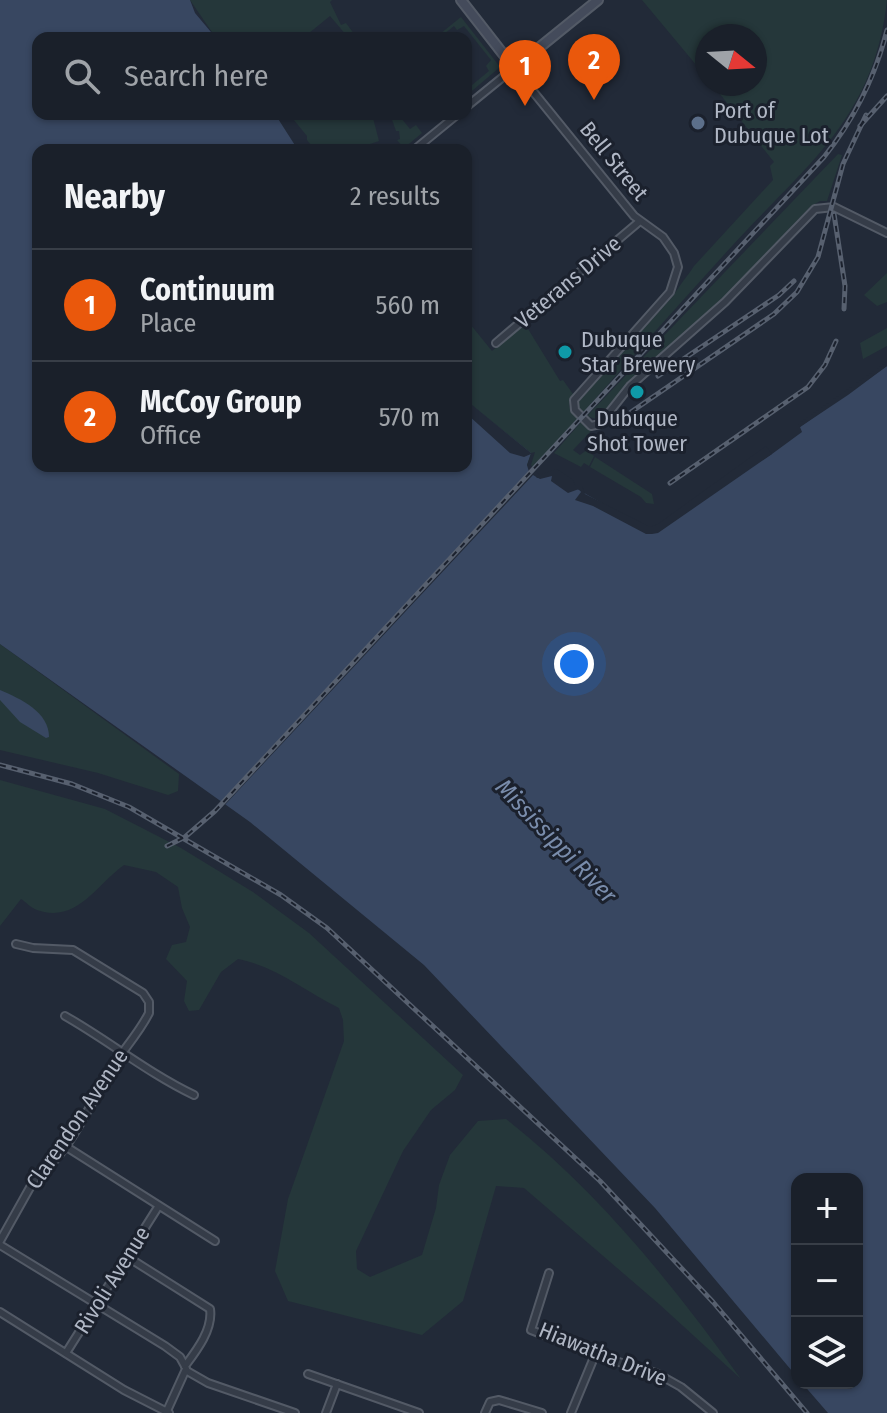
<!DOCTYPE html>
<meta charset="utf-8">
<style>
body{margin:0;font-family:"Fira Sans Condensed",sans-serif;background:#272d36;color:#f1f3f6}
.controls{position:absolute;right:24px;bottom:24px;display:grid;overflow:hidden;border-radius:16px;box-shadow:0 2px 6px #0004}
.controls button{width:72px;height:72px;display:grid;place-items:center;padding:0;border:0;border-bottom:2px solid #383e47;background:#1a202a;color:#f1f3f6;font:40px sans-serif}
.compass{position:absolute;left:695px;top:24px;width:72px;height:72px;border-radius:50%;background:#1a202a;box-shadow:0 2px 6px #0004;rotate:108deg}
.you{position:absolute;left:574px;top:664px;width:28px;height:28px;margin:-20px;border:6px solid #fff;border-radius:50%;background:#1a73e8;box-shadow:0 0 0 12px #1a73e833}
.badge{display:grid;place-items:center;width:52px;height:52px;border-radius:50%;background:#ea580c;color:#fff;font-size:26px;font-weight:700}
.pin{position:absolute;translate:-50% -66px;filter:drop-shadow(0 2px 4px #0008)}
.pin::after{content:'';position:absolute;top:42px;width:28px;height:24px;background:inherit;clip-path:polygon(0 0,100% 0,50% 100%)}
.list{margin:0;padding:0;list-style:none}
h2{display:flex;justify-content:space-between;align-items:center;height:104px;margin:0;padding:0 32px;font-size:34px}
h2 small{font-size:26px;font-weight:400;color:#9fa3a8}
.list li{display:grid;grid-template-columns:52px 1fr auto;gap:24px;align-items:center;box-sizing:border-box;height:112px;padding:0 32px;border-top:2px solid #383e47}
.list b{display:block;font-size:30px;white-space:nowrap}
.list p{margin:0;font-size:26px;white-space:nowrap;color:#9fa3a8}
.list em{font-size:26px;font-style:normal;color:#9fa3a8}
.icon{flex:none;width:44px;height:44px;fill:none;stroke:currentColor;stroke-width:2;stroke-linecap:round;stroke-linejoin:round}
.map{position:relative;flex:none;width:887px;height:1413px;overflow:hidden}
.search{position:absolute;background:#1a202a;box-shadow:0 2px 6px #0004;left:32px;top:32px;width:440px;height:88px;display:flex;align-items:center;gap:20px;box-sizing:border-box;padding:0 28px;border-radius:16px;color:#9fa3a8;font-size:30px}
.panel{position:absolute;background:#1a202a;box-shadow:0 2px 6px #0004;left:32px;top:144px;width:440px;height:328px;border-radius:16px}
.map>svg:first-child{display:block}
</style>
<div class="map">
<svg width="887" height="1413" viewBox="0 0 887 1413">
<rect width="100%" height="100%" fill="#222a38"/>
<!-- green -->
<g fill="#25373a">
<path d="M190 0H332L330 2 341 25 346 23 357 38 347 36 330 16 303 38H216Z"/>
<path d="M642 0H887C874 119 806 165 732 246 682 301 632 357 582 414L577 408 580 400 674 295C680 284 687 277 694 266L773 180 770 166 774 162 712 84H755V36H707V78Z"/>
<path d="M461 17 500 67 466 96V90L489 71 486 66 491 60 464 26 457 30 454 26 439 38H435Z"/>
<path d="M284 114H372L379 141 370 144 371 150H311Z"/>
<path d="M390 114H402L401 118 410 129 416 125 422 133 404 148 397 140 400 139 399 131H396Z"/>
<path d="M838 154 842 155 827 201H820L810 207 728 293 631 380 601 415 596 419 587 416Z"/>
<path d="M887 273V302L877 306 864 295Z"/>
<path d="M466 319 492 351 525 324 560 381 563 380 573 394 569 406 578 418 530 471 466 402Z"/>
<path d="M887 328V346L863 359 860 343Z"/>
<path d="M582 421 591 431 573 450 580 455 591 447 590 453 594 456 589 466 584 463 581 467 554 453Z"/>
<path d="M595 457 652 494 654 504 646 503 641 497 590 467Z"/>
<path d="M0 644 179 774 178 791 168 795 98 773 0 750Z"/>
<path d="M0 780 105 809 181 848 253 892 309 933 463 1075 455 1090 431 1110 403 1151 356 1251 357 1269 370 1277 422 1255 436 1208 439 1185 450 1155 478 1121 506 1119C598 1191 673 1285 741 1379L659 1304 524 1188 496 1186 463 1301 422 1335 288 1301 275 1271 288 1199 344 1041 343 1020 339 1008C304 991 277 967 238 959L221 972 199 1010 189 1011 184 1001 187 981 166 959 172 945 186 942 190 927 182 908 178 887 156 872 124 865C97 884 77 924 37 910 31 908 26 902 21 899L0 926Z"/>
</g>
<!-- water -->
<g fill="#384761">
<path d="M0 0H190L195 13 216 38H38V114H284L311 150H38V466H466V401L531 453 527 465 537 478 553 475 650 531 772 454 802 432 800 427 887 366V1413H828L802 1383H857V1179H797V1377L655 1208 424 965 250 822 0 644Z"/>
<path d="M0 690C21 699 49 712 49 737L46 738 20 722 0 700Z"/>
</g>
<!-- pier -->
<g fill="#222a38">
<path d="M275 114H289L307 136V140L315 150H298Z"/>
<path d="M887 362V366L848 395 800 427 798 424Z"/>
<path d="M466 400 531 453 535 452 531 465 539 475 557 469 572 479 576 486H582L585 494 650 527 658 524 766 446 772 454 658 533 652 534H646L593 506 575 500 581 492 579 489 568 493 551 481 552 476 540 479 533 475 222 808 218 805 529 472 527 465 531 454 524 457 510 453 468 415Z"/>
</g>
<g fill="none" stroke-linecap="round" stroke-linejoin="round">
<defs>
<g id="street">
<path d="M466 107 514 68 634 216 663 237 674 253 678 267 670 292 574 400 575 410 591 426 600 424 630 386 725 302 815 209 834 207 887 233"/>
<path d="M414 150 458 114"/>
<path d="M496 343 640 221"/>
<path d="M65 1016C109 1041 148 1073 194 1095"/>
<path d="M65 1146 215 1241"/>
<path d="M0 1241 37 1175C68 1157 92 1100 111 1069 123 1050 139 1033 149 1013V1002L143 993 73 950 33 948 16 944"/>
<path d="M0 1245 165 1346 180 1357 185 1366"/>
<path d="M126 1256 210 1309C213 1329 197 1350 185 1366"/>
<path d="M549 1273 531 1330 595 1355 656 1373 681 1387 713 1413"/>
<path d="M0 1312 124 1390 169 1413"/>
<path d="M66 1353 158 1207"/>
<path d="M187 1371 208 1383 295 1413"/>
<path d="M308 1374 419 1413"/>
<path d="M166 1413 186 1369"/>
<path d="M326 1413 337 1384"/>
<path d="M485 1413 490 1402 499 1400 542 1413"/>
<path d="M571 1413 595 1355"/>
</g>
<path id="secondary" d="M461 0 514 68 598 0"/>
</defs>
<!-- street casing -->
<use href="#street" stroke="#535a66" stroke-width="10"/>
<!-- secondary casing -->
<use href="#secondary" stroke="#535a66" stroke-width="12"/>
<!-- street -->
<use href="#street" stroke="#353c48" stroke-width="6"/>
<!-- secondary -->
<use href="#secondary" stroke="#444b5b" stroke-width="8"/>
<defs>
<g id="rail">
<path d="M860 126 887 96"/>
<path d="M834 214 845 286 844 309"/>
<path d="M658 376 779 295 794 281"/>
<path d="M631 412 774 314 797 292 818 257 843 164 866 115"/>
<path d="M670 483 808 387 825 365 836 341"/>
<path d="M0 765 72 784 129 807 281 895 327 928 600 1181 713 1302 807 1413"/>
<path d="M167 846 185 837 215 811 824 157C855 118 875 78 887 30"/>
</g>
</defs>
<!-- rail casing -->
<use href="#rail" stroke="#57606f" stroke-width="5"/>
<!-- rail -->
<use href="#rail" stroke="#1b212d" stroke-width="2" stroke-dasharray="6" stroke-linecap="butt"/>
</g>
<!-- markers -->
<circle fill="#5c6f8a" stroke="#1b212d" stroke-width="3" cx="698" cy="123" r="8"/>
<g fill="#0f9aa8" stroke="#1b212d" stroke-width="3">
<circle cx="565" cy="352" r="8"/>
<circle cx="637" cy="392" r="8"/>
</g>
<g text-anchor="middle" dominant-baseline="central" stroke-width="6" stroke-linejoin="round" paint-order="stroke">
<!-- poi labels -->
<g font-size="22" fill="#b0b7c5" stroke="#1b212d" text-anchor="start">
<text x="714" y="110">Port of<tspan x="714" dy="25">Dubuque Lot</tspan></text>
<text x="581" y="339">Dubuque<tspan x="581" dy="25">Star Brewery</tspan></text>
<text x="637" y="418" text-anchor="middle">Dubuque<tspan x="637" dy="25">Shot Tower</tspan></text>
</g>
<!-- street labels -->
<g font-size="22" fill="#b0b7c5" stroke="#1b212d">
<text transform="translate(614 161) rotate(51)">Bell Street</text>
<text transform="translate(568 282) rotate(-40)">Veterans Drive</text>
<text transform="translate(77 1119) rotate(-56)">Clarendon Avenue</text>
<text transform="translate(112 1280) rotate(-58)">Rivoli Avenue</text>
<text transform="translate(603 1354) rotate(22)">Hiawatha Drive</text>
</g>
<!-- water labels -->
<g font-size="24" font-style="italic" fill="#798cab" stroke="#1b212d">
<text transform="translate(556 841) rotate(46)">Mississippi River</text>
</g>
</g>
</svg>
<div class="controls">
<button>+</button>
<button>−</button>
<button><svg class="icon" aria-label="layers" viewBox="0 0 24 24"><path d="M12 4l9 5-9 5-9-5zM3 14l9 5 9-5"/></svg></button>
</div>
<svg class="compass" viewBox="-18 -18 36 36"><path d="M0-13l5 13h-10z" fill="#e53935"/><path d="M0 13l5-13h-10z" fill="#9fa3a8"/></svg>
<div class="you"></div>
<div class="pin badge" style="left:525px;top:106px">1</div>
<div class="pin badge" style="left:594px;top:100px">2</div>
<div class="search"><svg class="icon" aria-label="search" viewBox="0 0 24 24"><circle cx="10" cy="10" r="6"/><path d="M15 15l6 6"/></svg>Search here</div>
<section class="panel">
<h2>Nearby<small>2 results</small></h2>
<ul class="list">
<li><span class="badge">1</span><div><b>Continuum</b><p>Place</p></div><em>560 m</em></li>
<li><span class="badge">2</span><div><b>McCoy Group</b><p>Office</p></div><em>570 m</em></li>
</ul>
</section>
</div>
